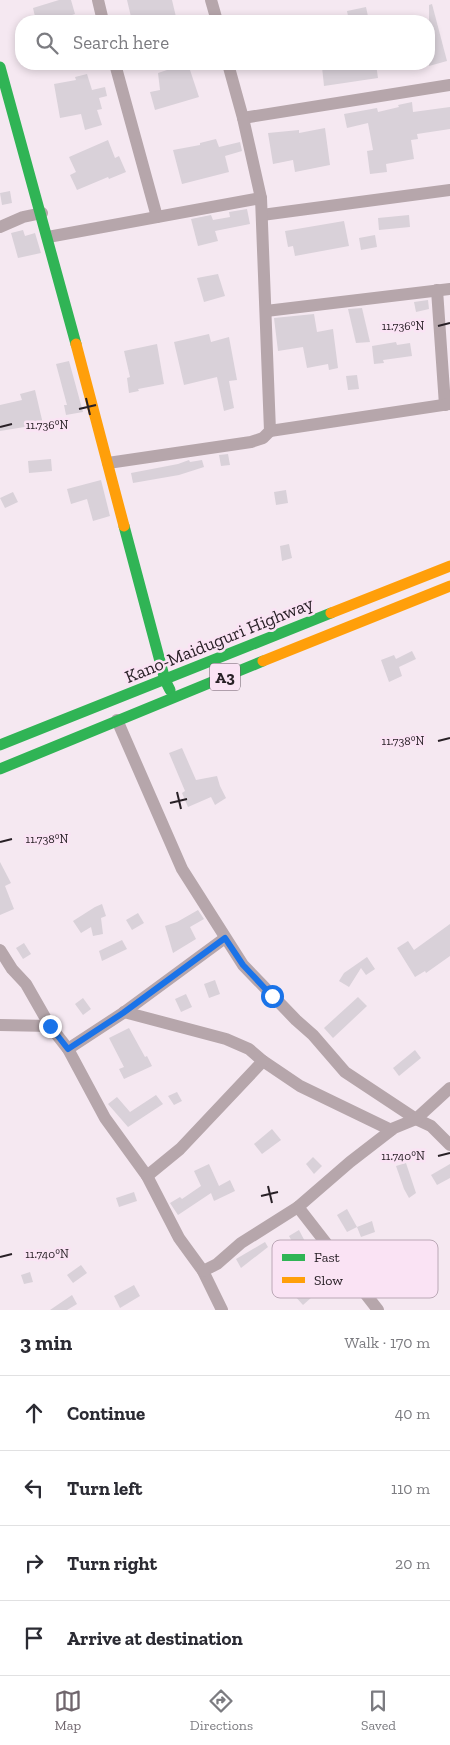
<!DOCTYPE html>
<meta charset="utf-8">
<style>
body{margin:0;font-family:"Zilla Slab",serif;background:#f7f7f7;color:#2b2b33}
.stop{position:absolute;width:15px;height:15px;margin:-11px;border:4px solid #1a73e8;border-radius:50%;background:#fff}
.stop.end{background:#1a73e8;border-color:#fff;box-shadow:0 1px 5px #0008}
.list{margin:0;padding:0;list-style:none}
h2{display:flex;justify-content:space-between;align-items:center;height:65px;margin:0;padding:0 20px;font-size:21px}
h2 small{font-size:16px;font-weight:400;color:#7c7c81}
.list li{display:grid;grid-template-columns:32px 1fr auto;gap:15px;align-items:center;box-sizing:border-box;height:75px;padding:0 20px;border-top:1px solid #e1e1e2}
.list b{display:block;font-size:19px;white-space:nowrap}
.list em{font-size:16px;font-style:normal;color:#7c7c81}
.icon{flex:none;width:28px;height:28px;fill:none;stroke:currentColor;stroke-width:2;stroke-linecap:round;stroke-linejoin:round}
.map{position:relative;flex:none;width:450px;height:1310px;overflow:hidden}
.search{position:absolute;background:#fff;box-shadow:0 2px 8px #0003;left:15px;right:15px;top:15px;height:55px;display:flex;align-items:center;gap:12px;box-sizing:border-box;padding:0 18px;border-radius:20px;color:#7c7c81;font-size:19px}
.sheet{height:365px;background:#fff}
nav{display:flex;justify-content:space-around;align-items:center;box-sizing:border-box;height:70px;border-top:1px solid #e1e1e2;background:#fff;font-size:14px;color:#7c7c81}
nav a{display:grid;justify-items:center;gap:2px}
nav .on{color:#70666d}
.map>svg:first-child{display:block}
</style>
<div class="map">
<svg width="450" height="1310" viewBox="0 0 450 1310">
<rect width="100%" height="100%" fill="#f5e8f1"/>
<!-- building -->
<g fill="#d9d1d9">
<path d="M59 0H71L75 14 69 16 71 21H56L55 19 36 21 33 8Z"/>
<path d="M127 0H172L176 17 171 19 172 21H132Z"/>
<path d="M432 4 447 61 429 66V5Z"/>
<path d="M366 7 369 21H349L347 11Z"/>
<path d="M185 64H188L199 97 155 110 150 92 160 90 158 73Z"/>
<path d="M344 64H376L378 78 324 86 322 67Z"/>
<path d="M87 74 92 90 105 87 107 96 99 98 102 109 97 110 102 125 85 130 81 114 60 118 54 84 76 80 75 77Z"/>
<path d="M412 102 413 112 450 107V129L417 134 418 139 411 140 414 159 386 164 387 172 370 174 367 151 373 150 368 123 347 128 344 114 377 108 378 112 399 107 398 105Z"/>
<path d="M325 128 330 165 295 172 293 160 273 164 268 133 299 130V133Z"/>
<path d="M216 139 219 147 240 142 242 151 225 156 229 172 182 184 173 150 200 145V143Z"/>
<path d="M108 140 115 158 119 156 126 172 109 179 108 177 77 190 70 175 76 172 69 157Z"/>
<path d="M10 191 12 203 2 205 0 193Z"/>
<path d="M247 209 250 224 215 231 218 241 198 246 191 219 211 215 213 220 230 217 229 212Z"/>
<path d="M409 215 410 227 379 230 378 218Z"/>
<path d="M344 221 349 246 295 256 293 246 288 247 285 231Z"/>
<path d="M23 230 25 236 35 233 41 253 18 258 11 233Z"/>
<path d="M375 235 377 247 361 250 359 238Z"/>
<path d="M218 274 225 296 204 302 197 278Z"/>
<path d="M428 300 429 309 416 312 414 302Z"/>
<path d="M362 308 370 342 356 343 348 309Z"/>
<path d="M314 314 317 332 333 329 338 368 329 370 328 364 307 368 303 347 278 351 274 318Z"/>
<path d="M209 334 211 342 229 337 237 380 229 381 234 408 224 411 217 377 184 385 174 342Z"/>
<path d="M396 342 397 345 410 343 412 356 383 360 384 363 374 364 372 346Z"/>
<path d="M157 344 164 384 138 389 139 391 129 393 127 378 130 377 124 351Z"/>
<path d="M69 361 83 412 66 415 64 405H67L56 364Z"/>
<path d="M357 375 359 389 348 390 346 376Z"/>
<path d="M35 390 43 424 0 431V405L22 400 20 394Z"/>
<path d="M228 454 230 465 221 466 219 455Z"/>
<path d="M51 459 52 471 29 473 28 461Z"/>
<path d="M189 460 190 462 202 460 204 467 179 475 133 483 131 473 178 464Z"/>
<path d="M101 480 110 516 93 521 87 499 71 504 67 489Z"/>
<path d="M286 490 288 503 276 505 274 492Z"/>
<path d="M13 492 18 502 5 508 0 498Z"/>
<path d="M289 544 292 558 282 561 280 546Z"/>
<path d="M412 651 416 659 399 667 402 676 389 682 381 660 394 655 396 659Z"/>
<path d="M182 748 196 780 217 776 220 786 226 798 215 805 211 797 188 807 182 793 185 791 169 753Z"/>
<path d="M0 862 11 883 5 886 14 909 0 915Z"/>
<path d="M102 904 106 916 101 918 103 934 93 936 91 927 81 933 73 921 95 907Z"/>
<path d="M198 910 204 919 190 927 196 939 173 953 165 926 177 922Z"/>
<path d="M138 913 144 923 132 930 126 920Z"/>
<path d="M450 924V956L426 973 425 971 415 977 397 948 408 941 414 950Z"/>
<path d="M122 940 127 949 102 961 99 951Z"/>
<path d="M24 943 31 954 23 959 16 948Z"/>
<path d="M367 957 375 969 366 975 361 968 349 987 339 981 344 973Z"/>
<path d="M215 980 220 994 209 998 204 984Z"/>
<path d="M186 994 192 1007 181 1012 175 999Z"/>
<path d="M358 997 367 1006 333 1038 324 1028Z"/>
<path d="M83 998 91 1009 83 1015 75 1004Z"/>
<path d="M129 1028 145 1057 147 1056 152 1066 124 1079 119 1069 124 1067 109 1038Z"/>
<path d="M415 1050 421 1058 399 1076 393 1068Z"/>
<path d="M177 1092 182 1101 174 1105 168 1096Z"/>
<path d="M156 1095 163 1104 128 1127 108 1104 117 1097 130 1112Z"/>
<path d="M272 1129 281 1140 262 1154 254 1144Z"/>
<path d="M313 1157 322 1166 314 1174 306 1164Z"/>
<path d="M406 1163 416 1193 409 1198 404 1189 396 1166Z"/>
<path d="M209 1164 219 1186 230 1180 235 1191 214 1201 211 1193 178 1215 170 1203 180 1197 182 1199 201 1186 194 1171Z"/>
<path d="M450 1164V1178L437 1185 431 1175Z"/>
<path d="M134 1192 137 1201 119 1207 116 1198Z"/>
<path d="M347 1209 357 1227 347 1232 337 1215Z"/>
<path d="M372 1221 375 1232 361 1237 357 1227Z"/>
<path d="M299 1230 310 1251 300 1256 289 1236Z"/>
<path d="M265 1242 268 1247 241 1268 236 1259Z"/>
<path d="M81 1265 87 1273 73 1283 67 1275Z"/>
<path d="M30 1272 33 1282 24 1284 21 1275Z"/>
<path d="M134 1285 140 1296 120 1308 114 1296Z"/>
<path d="M303 1286 312 1297 303 1305 294 1295Z"/>
<path d="M72 1295 77 1304 67 1310H50Z"/>
</g>
<g fill="none" stroke-linecap="round" stroke-linejoin="round">
<!-- street -->
<g stroke="#b6a6ab" stroke-width="12">
<path d="M98 0 103 21"/>
<path d="M211 0 217 21"/>
<path d="M115 64 157 217"/>
<path d="M243 118 450 85"/>
<path d="M262 215 450 190"/>
<path d="M0 227 23 217 42 213"/>
<path d="M48 237 261 198"/>
<path d="M437 290 445 405"/>
<path d="M266 311 450 289"/>
<path d="M270 431 450 404"/>
<path d="M108 463 251 442 263 438 270 431 261 198 243 118 228 64"/>
<path d="M117 720 182 869 243 965 296 1020 313 1035 345 1072 416 1119 431 1126 450 1145"/>
<path d="M0 950 12 969 26 984 50 1026 68 1049 105 1118 147 1176 179 1238 203 1271 222 1310"/>
<path d="M124 1012 226 1039 249 1049 263 1061 300 1086 391 1130"/>
<path d="M0 1025 50 1026"/>
<path d="M68 1049 123 1013 225 938"/>
<path d="M147 1176 180 1149 263 1061"/>
<path d="M298 1207 378 1310"/>
<path d="M203 1271 217 1264 241 1243 298 1207 350 1162 394 1128 416 1119 450 1088"/>
</g>
<!-- fast -->
<g stroke="#30b455" stroke-width="11">
<path d="M0 67 76 344"/>
<path d="M124 526 165 680 170 690"/>
<path d="M0 745 331 613"/>
<path d="M0 769 263 661"/>
</g>
<!-- slow -->
<g stroke="#ff9f0a" stroke-width="11">
<path d="M76 344 124 526"/>
<path d="M331 613 450 566"/>
<path d="M263 661 450 586"/>
</g>
</g>
<g fill="none" stroke-linecap="round" stroke-linejoin="round">
<!-- route -->
<path stroke="#1a73e8" stroke-width="6" d="M50 1026 68 1049 123 1013 225 938 243 965 272 996"/>
</g>
<!-- ticks -->
<path fill="none" stroke="#282026" stroke-width="2" d="M438 326 450 323M86 398 90 415M79 409 96 405M0 427 12 424M438 741 450 738M177 792 181 809M170 803 187 799M0 842 12 839M438 1156 450 1153M268 1186 272 1203M261 1196 278 1192M0 1257 12 1254"/>
<g text-anchor="middle" dominant-baseline="central" stroke-width="5" stroke-linejoin="round" paint-order="stroke">
<!-- shield labels -->
<rect fill="#fae3f4" stroke="#675a64" stroke-width="1" x="210" y="663.5" width="30" height="27" rx="4"/>
<g font-size="16" font-weight="bold" fill="#282026">
<text x="225" y="677">A3</text>
</g>
<!-- street labels -->
<g font-size="18" fill="#282026" stroke="#fae3f4">
<text transform="translate(219 640) rotate(-22)">Kano-Maiduguri Highway</text>
</g>
</g>
<!-- legend -->
<rect x="272" y="1240" width="166" height="58" rx="8" fill="#fae3f4" stroke="#bba8b6" stroke-width="1"/>
<rect x="282" y="1254" width="23" height="7" fill="#30b455"/>
<rect x="282" y="1277" width="23" height="6" fill="#ff9f0a"/>
<g font-size="14" fill="#282026">
<text x="314" y="1262">Fast</text>
<text x="314" y="1285">Slow</text>
</g>
<g font-size="12" text-anchor="middle" fill="#282026" stroke="#fae3f4" stroke-width="5" stroke-linejoin="round" paint-order="stroke">
<text x="403" y="330">11.736°N</text>
<text x="47" y="429">11.736°N</text>
<text x="403" y="745">11.738°N</text>
<text x="47" y="843">11.738°N</text>
<text x="403" y="1160">11.740°N</text>
<text x="47" y="1258">11.740°N</text>
</g>
</svg>
<div class="stop" style="left:272px;top:996px"></div>
<div class="stop end" style="left:50px;top:1026px"></div>
<div class="search"><svg class="icon" aria-label="search" viewBox="0 0 24 24"><circle cx="10" cy="10" r="6"/><path d="M15 15l6 6"/></svg>Search here</div>
</div>
<section class="sheet">
<h2>3 min<small>Walk · 170 m</small></h2>
<ul class="list">
<li><svg class="icon" aria-label="ahead" viewBox="0 0 24 24"><path d="M12 20V5M6 11l6-6 6 6"/></svg><div><b>Continue</b></div><em>40 m</em></li>
<li><svg class="icon" aria-label="left" viewBox="0 0 24 24"><path d="M17 20v-9H6M10 6l-5 5 5 5"/></svg><div><b>Turn left</b></div><em>110 m</em></li>
<li><svg class="icon" aria-label="right" viewBox="0 0 24 24"><path d="M7 20v-9h11M14 6l5 5-5 5"/></svg><div><b>Turn right</b></div><em>20 m</em></li>
<li><svg class="icon" aria-label="arrive" viewBox="0 0 24 24"><path d="M6 21V4h12l-3 4 3 4H6"/></svg><div><b>Arrive at destination</b></div></li>
</ul>
</section>
<nav>
<a class="on"><svg class="icon" aria-label="map" viewBox="0 0 24 24"><path d="M3 6l6-2 6 2 6-2v14l-6 2-6-2-6 2zM9 4v14M15 6v14"/></svg>Map</a>
<a><svg class="icon" aria-label="directions" viewBox="0 0 24 24"><path d="M12 3l9 9-9 9-9-9zM9 14v-3h6M13 9l2 2-2 2"/></svg>Directions</a>
<a><svg class="icon" aria-label="saved" viewBox="0 0 24 24"><path d="M7 4h10v16l-5-4-5 4z"/></svg>Saved</a>
</nav>
